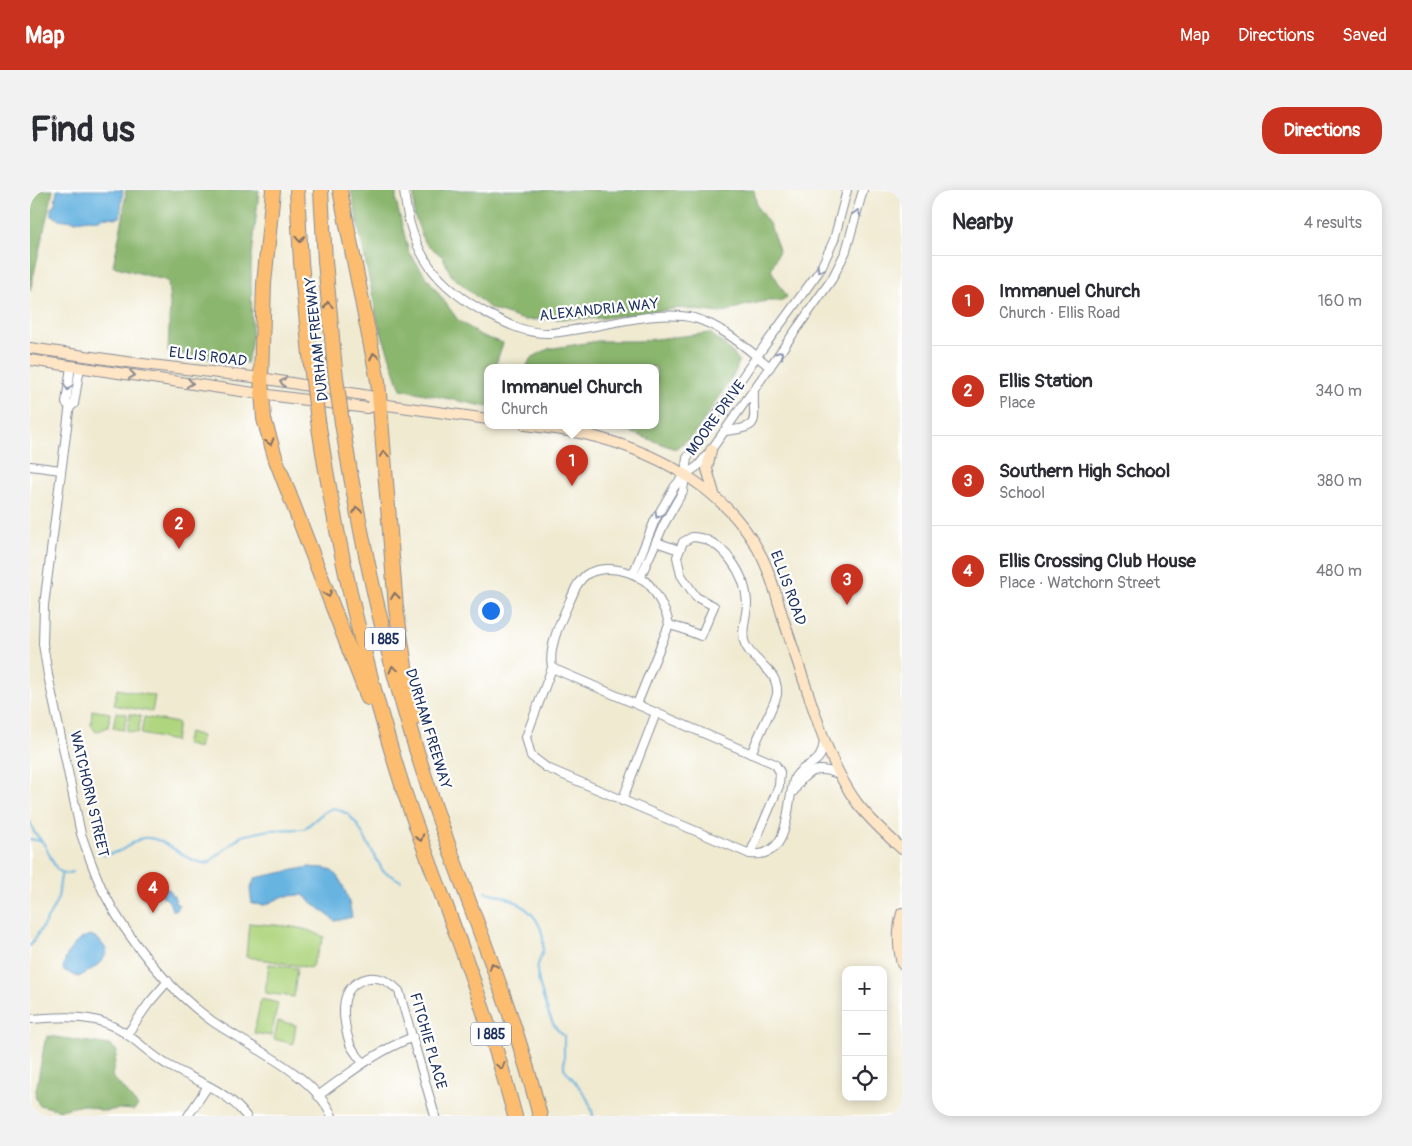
<!DOCTYPE html>
<meta charset="utf-8">
<style>
body{margin:0;font-family:Pangolin,sans-serif;background:#f2f2f3;color:#2b2b33}
.controls{position:absolute;right:15px;bottom:15px;display:grid;overflow:hidden;border-radius:10px;box-shadow:0 2px 12px #0003}
.controls button{width:45px;height:45px;display:grid;place-items:center;padding:0;border:0;border-bottom:1px solid #e1e1e2;background:#fff;color:#2b2b33;font:25px sans-serif}
.you{position:absolute;left:460px;top:420px;width:18px;height:18px;margin:-12px;border:4px solid #fff;border-radius:50%;background:#1a73e8;box-shadow:0 0 0 8px #1a73e833}
.badge{display:grid;place-items:center;width:32px;height:32px;border-radius:50%;background:#c8321e;color:#fff;font-size:16px;font-weight:700}
.pin{position:absolute;translate:-50% -41px;filter:drop-shadow(0 1px 2px #0008)}
.pin::after{content:'';position:absolute;top:26px;width:18px;height:15px;background:inherit;clip-path:polygon(0 0,100% 0,50% 100%)}
.popup{position:absolute;left:454px;top:174px;width:175px;height:65px;box-sizing:border-box;display:grid;place-content:center;border-radius:10px;background:#fff;filter:drop-shadow(0 1px 4px #0005);font-size:16px;white-space:nowrap;color:#7c7c81}
.popup b{font-size:19px;color:#2b2b33}
.popup::after{content:'';position:absolute;left:50%;top:100%;margin-left:-10px;border:10px solid transparent;border-top-color:#fff}
.list{margin:0;padding:0;list-style:none}
h2{display:flex;justify-content:space-between;align-items:center;height:65px;margin:0;padding:0 20px;font-size:21px}
h2 small{font-size:16px;font-weight:400;color:#7c7c81}
.list li{display:grid;grid-template-columns:32px 1fr auto;gap:15px;align-items:center;box-sizing:border-box;height:90px;padding:0 20px;border-top:1px solid #e1e1e2}
.list b{display:block;font-size:19px;white-space:nowrap}
.list p{margin:0;font-size:16px;white-space:nowrap;color:#7c7c81}
.list em{font-size:16px;font-style:normal;color:#7c7c81}
.icon{flex:none;width:28px;height:28px;fill:none;stroke:currentColor;stroke-width:2;stroke-linecap:round;stroke-linejoin:round}
.map{position:relative;flex:none;width:872px;height:926px;overflow:hidden;border-radius:20px}
header{display:flex;align-items:center;gap:30px;box-sizing:border-box;height:70px;padding:0 25px;background:#c8321e;color:#fff}
header strong{font-size:24px}
nav{display:flex;gap:28px;margin-inline-start:auto;font-size:18px}
.intro{display:flex;align-items:center;justify-content:space-between;box-sizing:border-box;height:120px;padding:0 30px}
h1{margin:0;font-size:35px}
.button{padding:12px 22px;border-radius:20px;background:#c8321e;color:#fff;font-size:18px;font-weight:700}
main{display:flex;gap:30px;padding:0 30px}
aside{flex:1;background:#fff;border-radius:20px;box-shadow:0 2px 12px #0003}
.map>svg:first-child{display:block}
</style>
<header>
<strong>Map</strong>
<nav><a>Map</a><a>Directions</a><a>Saved</a></nav>
</header>
<div class="intro"><h1>Find us</h1><a class="button">Directions</a></div>
<main>
<div class="map">
<svg width="872" height="926" viewBox="0 0 872 926">
<rect width="100%" height="100%" fill="#fff"/>
<filter id="ink" filterUnits="userSpaceOnUse"><feTurbulence type="fractalNoise" baseFrequency=".02" numOctaves="2"/><feDisplacementMap in="SourceGraphic" scale="10" xChannelSelector="R" yChannelSelector="G"/><feConvolveMatrix kernelMatrix="1 2 1 2 8 2 1 2 1" color-interpolation-filters="sRGB"/></filter>
<filter id="wash" filterUnits="userSpaceOnUse"><feTurbulence type="fractalNoise" baseFrequency=".0096" numOctaves="4" result="noise"/><feDisplacementMap in="SourceGraphic" scale="20" xChannelSelector="R" yChannelSelector="G"/><feGaussianBlur stdDeviation="1.12" result="paint"/><feColorMatrix in="noise" values="0 0 0 0 0 0 0 0 0 0 0 0 0 0 0 0 0 1.4 0 .05"/><feComposite in="paint" operator="in"/></filter>
<g filter="url(#wash)">
<rect width="100%" height="100%" fill="#f0ead1"/>
<!-- green -->
<g fill="#afd57f" stroke="#65826e">
<path d="M87 499 125 506 122 522 84 515Z"/>
<path d="M62 520 80 523 78 537 66 542 61 535Z"/>
<path d="M86 522 97 524 94 540 83 538Z"/>
<path d="M100 524 111 526 108 543 97 541Z"/>
<path d="M114 527 148 533 145 551 111 544Z"/>
<path d="M159 542 172 546 168 558 155 554Z"/>
<path d="M219 733C246 736 270 734 294 747L281 778 218 767H216Z"/>
<path d="M239 774 267 778 264 807 235 803Z"/>
<path d="M231 809 248 813 241 846 224 843Z"/>
<path d="M248 831 266 835 263 854 244 849Z"/>
</g>
<!-- forest -->
<g fill="#8bb66e" stroke="#537266">
<path d="M0 0H23L0 101Z"/>
<path d="M96 0H229L221 75 222 148 217 173 138 162 140 114 138 91 83 76 93 28Z"/>
<path d="M321 0H366V11L379 63 428 130 452 146 473 153 465 177H458L457 200 458 202V217L371 199 348 133Z"/>
<path d="M384 0H724L727 17 740 35 749 60 741 80 757 107 750 111H736L713 116 691 123 650 118 574 128 494 130 461 119 421 85 413 67 394 52 384 24Z"/>
<path d="M680 143 696 156 709 170 706 181 664 245 645 259 603 243 567 235H626V177H496L501 168 518 159 568 151H608Z"/>
<path d="M18 846 80 855 87 861 82 886 108 916 104 920 89 919 74 921 53 915 31 920 9 915 5 906 15 851Z"/>
</g>
<!-- water -->
<g fill="#68b4e1" stroke="#4272a0">
<path d="M27 0H93L90 27 88 28 74 27 68 30 59 29 45 31 28 29 21 24V19L25 13Z"/>
<path d="M279 677C284 678 293 677 298 679 313 685 320 714 322 727L305 731 273 705 254 706 235 715 222 714 220 699 225 688Z"/>
<path d="M134 699H138L141 701V706L143 705 146 710 144 712 149 715 147 720H142L139 711 132 706V701Z"/>
<path d="M60 745C68 747 73 754 77 761 74 773 59 782 48 787L33 780C34 765 45 749 60 745Z"/>
</g>
<g fill="none" stroke-linecap="round" stroke-linejoin="round">
<!-- stream -->
<g stroke="#68b4e1" stroke-width="2">
<path d="M0 632 4 642 14 654 25 676 29 681 36 684 43 682"/>
<path d="M0 649 10 651"/>
<path d="M74 665C79 664 85 663 89 661 97 658 105 650 113 648 133 644 157 675 178 673L211 646 239 640 274 639 293 623 302 618 307 619 318 624 327 634 353 681 371 691"/>
<path d="M455 702C484 706 516 724 513 758 513 765 507 773 507 780 508 792 517 824 524 835 526 839 531 843 534 846V878C546 894 560 906 563 926"/>
<path d="M0 756C10 741 22 724 28 707 30 699 29 691 32 683"/>
</g>
</g>
</g>
<g filter="url(#ink)">
<g fill="none" stroke-linecap="round" stroke-linejoin="round">
<defs>
<g id="minor">
<path d="M374 0C380 62 405 96 460 125 479 135 498 144 521 143 563 140 624 118 664 128 693 136 717 159 740 177"/>
<path d="M50 177 44 214 40 217 39 221 14 415 13 454 18 485 51 644C58 663 64 682 73 701 97 749 138 799 182 831 219 857 283 883 302 926"/>
<path d="M40 217 36 213 41 176"/>
<path d="M694 241C734 237 722 232 724 200"/>
<path d="M0 276 31 280"/>
<path d="M626 352 649 360"/>
<path d="M603 384 625 330 645 296 655 285 668 276 681 260 802 89 816 61 833 0"/>
<path d="M610 388 634 334 653 301 657 268 722 173 790 80 804 50 817 0"/>
<path d="M639 435 653 439 671 446 684 416 666 407 651 385 647 367 653 352 662 347C693 348 716 385 717 413 717 426 710 442 715 454 724 474 749 479 747 504 746 510 742 516 740 522 733 536 727 550 721 564"/>
<path d="M522 478 496 547 501 566 517 578 720 664C763 669 755 614 765 587 778 568 791 580 794 550"/>
<path d="M522 478 745 574 750 582 749 596 720 664"/>
<path d="M522 478C517 453 536 421 546 397 549 392 553 386 559 383 577 375 600 380 615 391 624 397 638 424 639 435L607 514"/>
<path d="M764 601C775 579 790 575 811 586"/>
<path d="M592 611 626 523"/>
<path d="M0 829C23 828 46 825 69 831 99 840 111 858 136 874 163 890 197 900 216 926"/>
<path d="M98 843 119 813 138 791"/>
<path d="M333 873C329 867 323 861 320 854 315 840 311 817 317 804 319 799 323 795 328 792 344 783 357 789 369 801L405 926"/>
<path d="M288 906C318 884 347 861 383 847"/>
<path d="M158 926 178 896"/>
</g>
<g id="secondary">
<path d="M0 158 96 172 231 188 339 206 350 214"/>
<path d="M0 170 231 204 337 218 350 214 458 229"/>
<path d="M495 235C519 238 543 240 566 247 634 265 700 303 732 367 742 387 747 408 753 428 761 452 769 476 777 500 790 539 803 580 827 613 840 630 857 645 872 659"/>
<path d="M681 260 677 279 685 307"/>
<path d="M872 723C867 741 868 757 872 774"/>
</g>
<g id="motorway">
<path d="M243 0 234 94 231 188 234 229 246 270 338 508"/>
<path d="M267 0 271 72 281 175"/>
<path d="M291 0 295 71 305 180"/>
<path d="M310 0 348 191 366 418 376 483 385 528"/>
<path d="M288 231C307 356 335 480 374 601 396 667 423 731 445 796 460 839 473 882 485 926"/>
<path d="M312 233C331 355 358 476 397 593 433 705 482 812 510 926"/>
</g>
</defs>
<!-- minor casing -->
<use href="#minor" stroke="#868c98" stroke-width="10"/>
<!-- secondary casing -->
<use href="#secondary" stroke="#868c98" stroke-width="12"/>
<!-- motorway casing -->
<use href="#motorway" stroke="#868c98" stroke-width="16"/>
<!-- minor -->
<use href="#minor" stroke="#fff" stroke-width="8"/>
<!-- secondary -->
<use href="#secondary" stroke="#fee5c5" stroke-width="10"/>
<!-- motorway -->
<use href="#motorway" stroke="#fcbd6f" stroke-width="14"/>
<defs>
<g id="motorway-bridge">
<path d="M281 175 288 231"/>
<path d="M305 180 312 233"/>
</g>
</defs>
<!-- motorway-bridge casing -->
<use href="#motorway-bridge" stroke="#868c98" stroke-width="16" stroke-linecap="butt"/>
<!-- motorway-bridge -->
<use href="#motorway-bridge" stroke="#fcbd6f" stroke-width="14"/>
</g>
<!-- one-way arrows -->
<defs><path id="oneway-chevron" d="M-2-3.5L2.5 0L-2 3.5" fill="none" stroke-width="1.6" stroke-linecap="round" stroke-linejoin="round" transform="scale(1.25)"/></defs>
<g stroke="#8d97ae">
<use href="#oneway-chevron" transform="translate(827 23) rotate(-75)"/>
<use href="#oneway-chevron" transform="translate(790 79) rotate(122)"/>
<use href="#oneway-chevron" transform="translate(750 164) rotate(-55)"/>
<use href="#oneway-chevron" transform="translate(38 197) rotate(98)"/>
<use href="#oneway-chevron" transform="translate(628 325) rotate(120)"/>
</g>
<g stroke="#806f66">
<use href="#oneway-chevron" transform="translate(270 49) rotate(87)"/>
<use href="#oneway-chevron" transform="translate(298 115) rotate(-95)"/>
<use href="#oneway-chevron" transform="translate(344 166) rotate(-102)"/>
<use href="#oneway-chevron" transform="translate(240 252) rotate(73)"/>
<use href="#oneway-chevron" transform="translate(354 264) rotate(-94)"/>
<use href="#oneway-chevron" transform="translate(327 320) rotate(-101)"/>
<use href="#oneway-chevron" transform="translate(298 404) rotate(69)"/>
<use href="#oneway-chevron" transform="translate(365 406) rotate(-96)"/>
<use href="#oneway-chevron" transform="translate(363 479) rotate(-105)"/>
<use href="#oneway-chevron" transform="translate(390 648) rotate(70)"/>
<use href="#oneway-chevron" transform="translate(463 776) rotate(-110)"/>
<use href="#oneway-chevron" transform="translate(471 876) rotate(74)"/>
</g>
<g stroke="#8c8a92">
<use href="#oneway-chevron" transform="translate(102 185) rotate(8)"/>
<use href="#oneway-chevron" transform="translate(253 192) rotate(-171)"/>
<use href="#oneway-chevron" transform="translate(160 193) rotate(8)"/>
</g>
</g>
<g text-anchor="middle" dominant-baseline="central" stroke-width="4.5" stroke-linejoin="round" paint-order="stroke">
<!-- shield labels -->
<g fill="#fff" stroke="#5f6d8e" stroke-width="1">
<rect x="335" y="437.5" width="40" height="23" rx="4"/>
<rect x="441" y="832.5" width="40" height="23" rx="4"/>
</g>
<g font-size="14" font-weight="bold" fill="#1b2f5e">
<text x="355" y="449">I 885</text>
<text x="461" y="844">I 885</text>
</g>
<!-- street labels -->
<g font-size="15" fill="#1b2f5e" stroke="#fff">
<text transform="translate(569 120) rotate(-6)">ALEXANDRIA WAY</text>
<text transform="translate(287 149) rotate(-96)">DURHAM FREEWAY</text>
<text transform="translate(178 167) rotate(7)">ELLIS ROAD</text>
<text transform="translate(686 228) rotate(-54)">MOORE DRIVE</text>
<text transform="translate(758 398) rotate(70)">ELLIS ROAD</text>
<text transform="translate(398 539) rotate(73)">DURHAM FREEWAY</text>
<text transform="translate(59 604) rotate(77)">WATCHORN STREET</text>
<text transform="translate(398 851) rotate(74)">FITCHIE PLACE</text>
</g>
</g>
</svg>
<div class="controls">
<button>+</button>
<button>−</button>
<button><svg class="icon" aria-label="locate" viewBox="0 0 24 24"><circle cx="12" cy="12" r="6"/><path d="M12 2v4M12 18v4M2 12h4M18 12h4"/></svg></button>
</div>
<div class="you"></div>
<div class="pin badge" style="left:542px;top:296px">1</div>
<div class="popup"><b>Immanuel Church</b>Church</div>
<div class="pin badge" style="left:149px;top:359px">2</div>
<div class="pin badge" style="left:817px;top:415px">3</div>
<div class="pin badge" style="left:123px;top:723px">4</div>
</div>
<aside>
<h2>Nearby<small>4 results</small></h2>
<ul class="list">
<li><span class="badge">1</span><div><b>Immanuel Church</b><p>Church · Ellis Road</p></div><em>160 m</em></li>
<li><span class="badge">2</span><div><b>Ellis Station</b><p>Place</p></div><em>340 m</em></li>
<li><span class="badge">3</span><div><b>Southern High School</b><p>School</p></div><em>380 m</em></li>
<li><span class="badge">4</span><div><b>Ellis Crossing Club House</b><p>Place · Watchorn Street</p></div><em>480 m</em></li>
</ul>
</aside>
</main>
